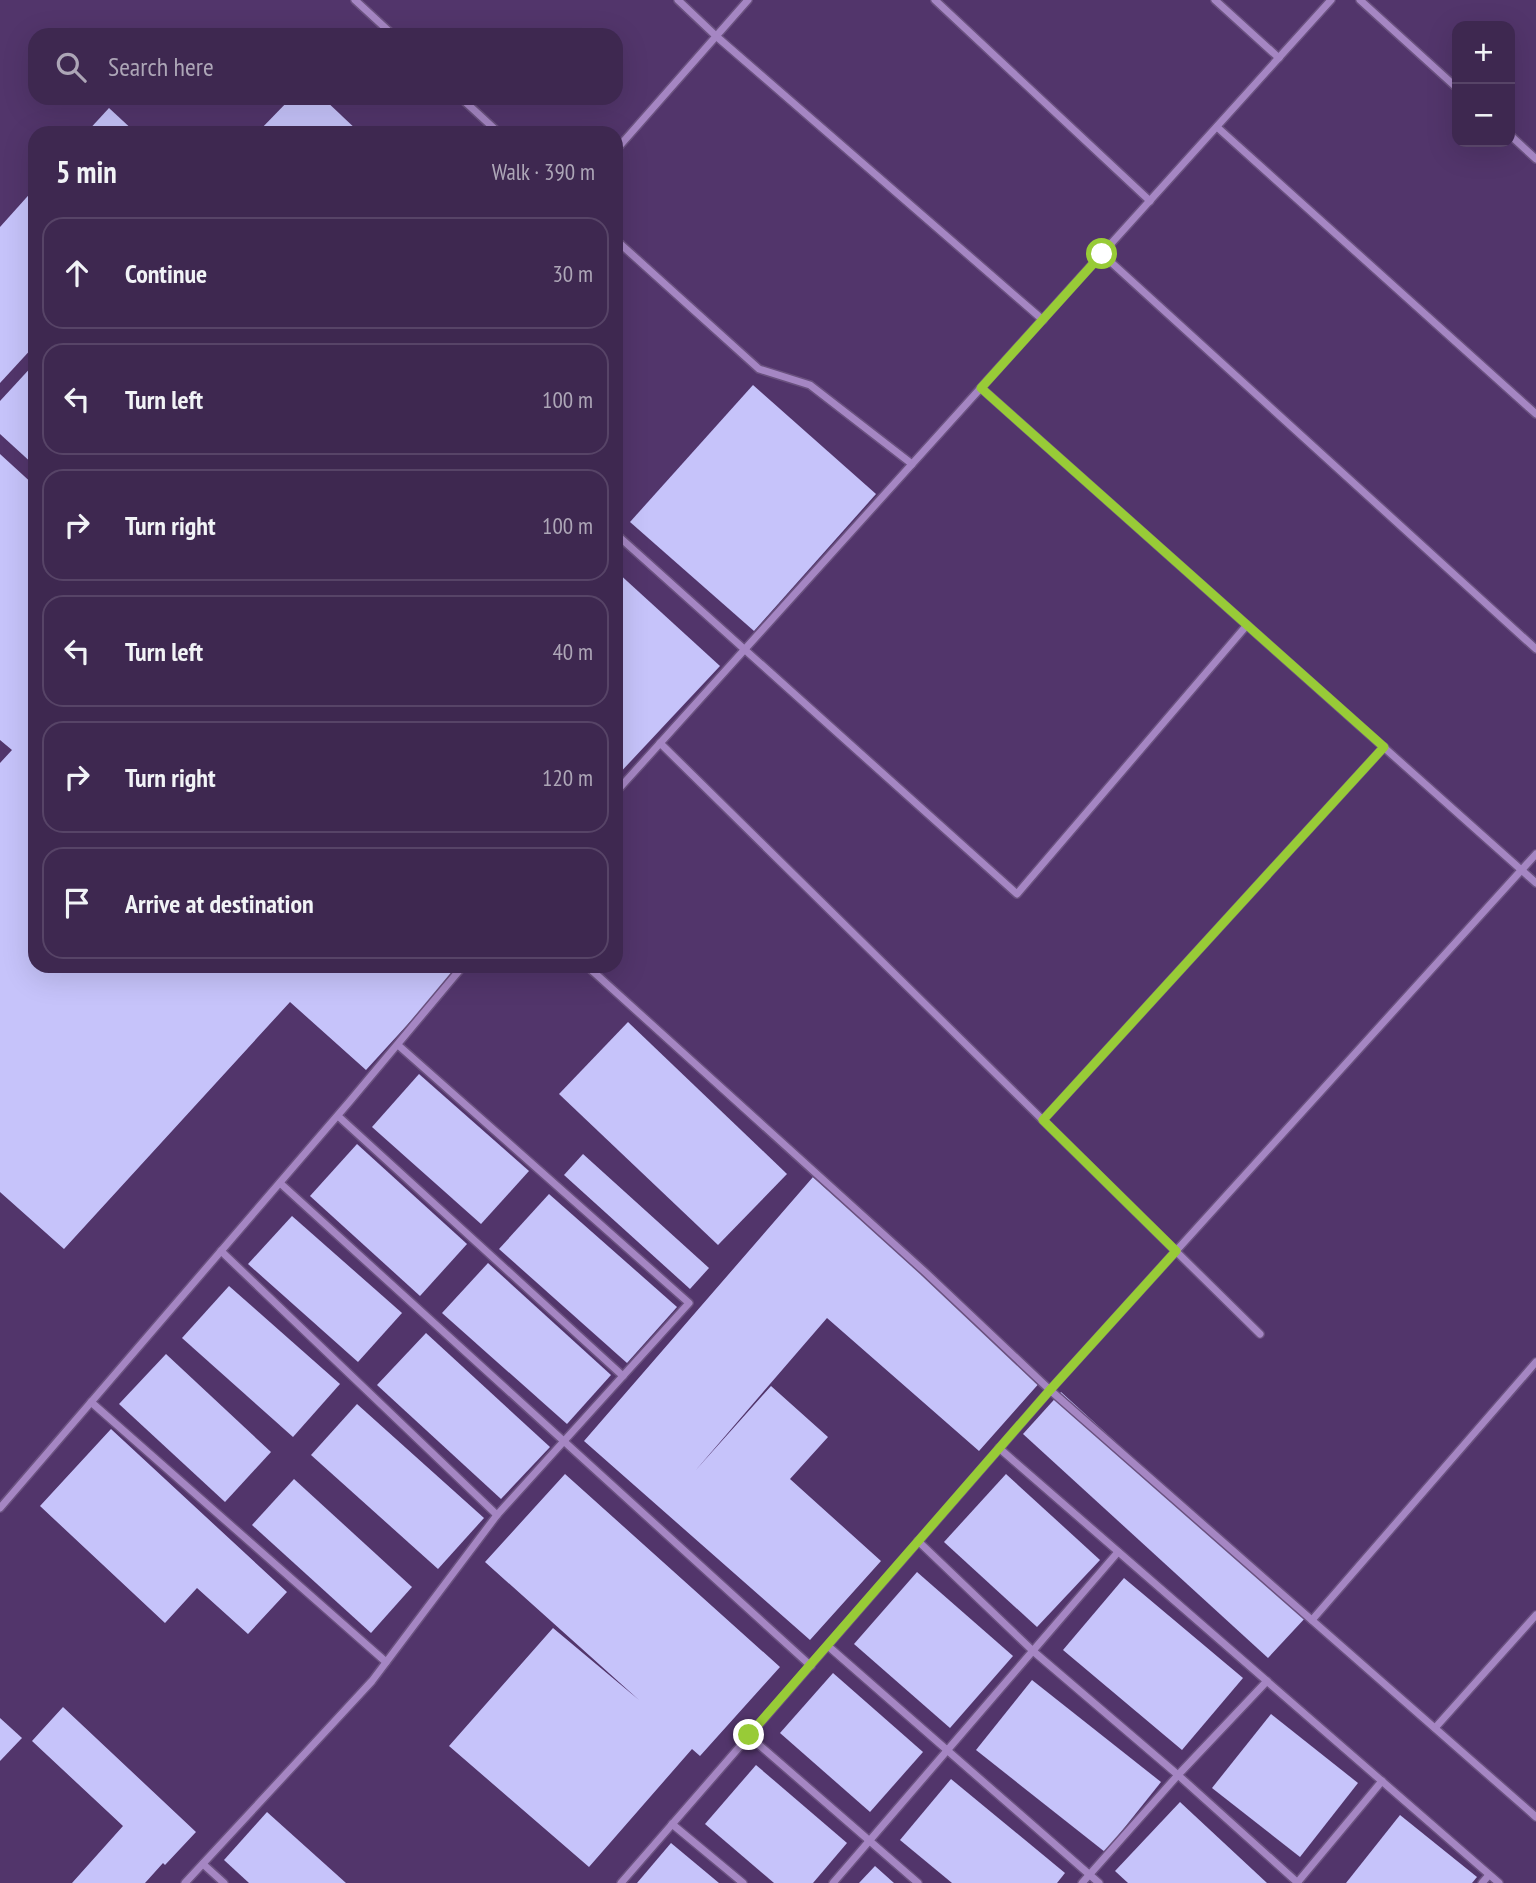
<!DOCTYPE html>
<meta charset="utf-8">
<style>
body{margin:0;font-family:"PT Sans Narrow",sans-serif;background:#453057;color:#f1f3f6}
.controls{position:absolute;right:21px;top:21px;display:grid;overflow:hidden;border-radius:14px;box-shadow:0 7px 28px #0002}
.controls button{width:63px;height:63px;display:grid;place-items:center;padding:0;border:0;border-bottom:2px solid #574467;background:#3e2850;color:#f1f3f6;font:35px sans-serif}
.stop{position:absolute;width:21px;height:21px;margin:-16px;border:5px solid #98cb37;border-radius:50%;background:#fff}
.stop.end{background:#98cb37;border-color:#fff;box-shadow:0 2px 7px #0008}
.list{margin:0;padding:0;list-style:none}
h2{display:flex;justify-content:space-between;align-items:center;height:91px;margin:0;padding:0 28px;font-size:30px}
h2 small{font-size:23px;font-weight:400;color:#ada6b7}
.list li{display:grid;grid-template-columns:46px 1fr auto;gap:21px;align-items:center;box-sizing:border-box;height:112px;margin:0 14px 14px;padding:0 14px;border:2px solid #574467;border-radius:21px}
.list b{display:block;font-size:26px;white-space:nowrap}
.list em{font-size:23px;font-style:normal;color:#ada6b7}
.icon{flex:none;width:38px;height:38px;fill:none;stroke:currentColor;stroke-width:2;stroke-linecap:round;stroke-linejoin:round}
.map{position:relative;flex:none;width:1536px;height:1883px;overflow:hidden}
.search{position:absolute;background:#3e2850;box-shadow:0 7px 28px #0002;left:28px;top:28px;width:595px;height:77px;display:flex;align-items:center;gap:18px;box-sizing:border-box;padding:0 24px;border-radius:21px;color:#ada6b7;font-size:26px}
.panel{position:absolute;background:#3e2850;box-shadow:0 7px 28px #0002;left:28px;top:126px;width:595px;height:847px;border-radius:21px}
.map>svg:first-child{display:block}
</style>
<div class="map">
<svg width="1536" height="1883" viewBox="0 0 1536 1883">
<rect width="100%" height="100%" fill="#52356b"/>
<!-- building -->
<g fill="#c6c3fa">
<path d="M291 98H323L360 133H257Z"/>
<path d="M109 108 136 133H86Z"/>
<path d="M35 188V345L0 383V227Z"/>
<path d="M35 363V466L0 434V401Z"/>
<path d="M753 385 876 494 754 631 630 522Z"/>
<path d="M0 454 35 486V966H461L366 1070 290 1002 64 1249 0 1192V763L12 750 0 740Z"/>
<path d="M616 571 720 666 616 777Z"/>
<path d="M628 1022 787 1174 718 1245 559 1094Z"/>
<path d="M419 1074 529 1171 481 1224 372 1127Z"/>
<path d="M357 1144 467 1244 420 1296 310 1196Z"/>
<path d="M583 1154 709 1268 690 1289 564 1175Z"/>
<path d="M813 1177 1042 1380 979 1451 827 1318 695 1471 771 1386 828 1437 790 1479 881 1561 810 1640 584 1441Z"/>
<path d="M549 1194 677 1307 627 1363 499 1249Z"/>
<path d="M292 1216 402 1313 358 1362 248 1264Z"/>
<path d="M488 1263 611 1375 567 1424 442 1313Z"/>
<path d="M229 1286 340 1384 293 1437 182 1338Z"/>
<path d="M426 1333 550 1447 501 1499 377 1385Z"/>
<path d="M166 1354 271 1452 225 1502 119 1404Z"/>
<path d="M1061 1392 1307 1616 1268 1658 1023 1434Z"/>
<path d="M357 1404 484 1518 438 1569 311 1455Z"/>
<path d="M111 1429 287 1592 248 1634 197 1588 165 1623 40 1506Z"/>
<path d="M565 1474 780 1667 700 1756 692 1749 589 1867 449 1746 553 1628 639 1700 485 1562Z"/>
<path d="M1006 1474 1100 1560 1037 1627 944 1542Z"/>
<path d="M294 1479 412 1587 371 1633 252 1525Z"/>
<path d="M917 1572 1013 1656 950 1728 854 1644Z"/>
<path d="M1124 1578 1243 1678 1182 1750 1063 1650Z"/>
<path d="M833 1673 923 1752 870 1812 780 1733Z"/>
<path d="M1032 1680 1161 1782 1105 1852 976 1750Z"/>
<path d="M63 1707 196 1832 165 1865 163 1863 145 1883H72L123 1826 32 1741Z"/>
<path d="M1271 1714 1358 1783 1300 1857 1212 1788Z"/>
<path d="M0 1718 22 1738 0 1761Z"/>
<path d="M756 1765 847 1843 813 1883H774L705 1824Z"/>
<path d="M951 1779 1065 1873 1057 1883H952L900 1840Z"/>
<path d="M1180 1802 1267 1883H1128L1115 1871Z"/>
<path d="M267 1812 346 1883H249L224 1860Z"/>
<path d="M1400 1815 1477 1877 1472 1883H1346Z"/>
<path d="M671 1843 719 1883H637Z"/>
<path d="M875 1866 894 1883H859Z"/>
</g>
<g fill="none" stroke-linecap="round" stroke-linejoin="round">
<defs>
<g id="street">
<path d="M355 0 393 35"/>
<path d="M678 0 716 36 1043 320"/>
<path d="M935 0 1150 201"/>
<path d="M1215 0 1279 58"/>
<path d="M1360 0 1457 88"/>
<path d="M461 98 499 133"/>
<path d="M1217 127 1536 414"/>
<path d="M1510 135 1536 159"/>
<path d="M616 150 748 0"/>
<path d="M616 240 759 369 810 385 912 464"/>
<path d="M1102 254 1536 649"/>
<path d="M981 388 1536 883"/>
<path d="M616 534 1017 894 1247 625"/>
<path d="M660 743 1260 1334"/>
<path d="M616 792 1331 0"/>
<path d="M587 966 924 1271 1050 1390 1536 854"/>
<path d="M338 1116 623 1376"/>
<path d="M1043 1120 1384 747"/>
<path d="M280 1183 811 1666"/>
<path d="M221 1251 497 1515"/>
<path d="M91 1402 386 1662"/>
<path d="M999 1448 1499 1883"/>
<path d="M0 1508 350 1101 463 966"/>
<path d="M918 1541 1033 1651 1178 1775 1298 1883"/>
<path d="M1312 1620 1536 1362"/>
<path d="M828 1646 1099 1883"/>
<path d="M1435 1728 1536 1615"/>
<path d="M749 1736 918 1883"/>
<path d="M672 1824 743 1883"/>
<path d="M203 1864 224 1883"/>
<path d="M185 1883 372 1681 497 1515 689 1303 398 1045"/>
<path d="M621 1883 1050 1390 1536 1817"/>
<path d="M833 1883 1118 1552"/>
<path d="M1082 1883 1178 1775 1267 1681"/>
<path d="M1297 1883 1382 1781"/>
<path d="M1482 1883 1489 1875"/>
</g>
</defs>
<!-- street casing -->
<use href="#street" stroke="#6a517f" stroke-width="10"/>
<!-- street -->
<use href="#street" stroke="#a586c3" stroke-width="7"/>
</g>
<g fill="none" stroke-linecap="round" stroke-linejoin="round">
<!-- route -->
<path stroke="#98cb37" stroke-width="9" d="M749 1735 1050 1390 1176 1251 1043 1120 1384 747 981 388 1102 254"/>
</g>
</svg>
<div class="controls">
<button>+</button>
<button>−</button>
</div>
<div class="stop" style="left:1102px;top:254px"></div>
<div class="stop end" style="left:749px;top:1735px"></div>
<div class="search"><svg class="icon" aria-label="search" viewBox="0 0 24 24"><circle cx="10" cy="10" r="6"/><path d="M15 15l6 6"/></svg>Search here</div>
<section class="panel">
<h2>5 min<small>Walk · 390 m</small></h2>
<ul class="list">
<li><svg class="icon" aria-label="ahead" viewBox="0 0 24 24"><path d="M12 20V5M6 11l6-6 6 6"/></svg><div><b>Continue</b></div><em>30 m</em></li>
<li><svg class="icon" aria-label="left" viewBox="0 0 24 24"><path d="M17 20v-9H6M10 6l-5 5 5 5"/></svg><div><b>Turn left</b></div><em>100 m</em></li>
<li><svg class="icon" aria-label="right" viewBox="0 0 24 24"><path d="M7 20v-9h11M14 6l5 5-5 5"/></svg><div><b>Turn right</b></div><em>100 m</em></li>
<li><svg class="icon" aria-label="left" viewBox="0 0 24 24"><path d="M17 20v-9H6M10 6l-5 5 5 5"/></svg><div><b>Turn left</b></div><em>40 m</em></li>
<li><svg class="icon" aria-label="right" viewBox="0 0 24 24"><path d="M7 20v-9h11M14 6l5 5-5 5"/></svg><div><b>Turn right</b></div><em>120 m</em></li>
<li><svg class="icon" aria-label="arrive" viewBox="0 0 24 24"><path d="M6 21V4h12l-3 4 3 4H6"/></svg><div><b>Arrive at destination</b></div></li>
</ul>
</section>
</div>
